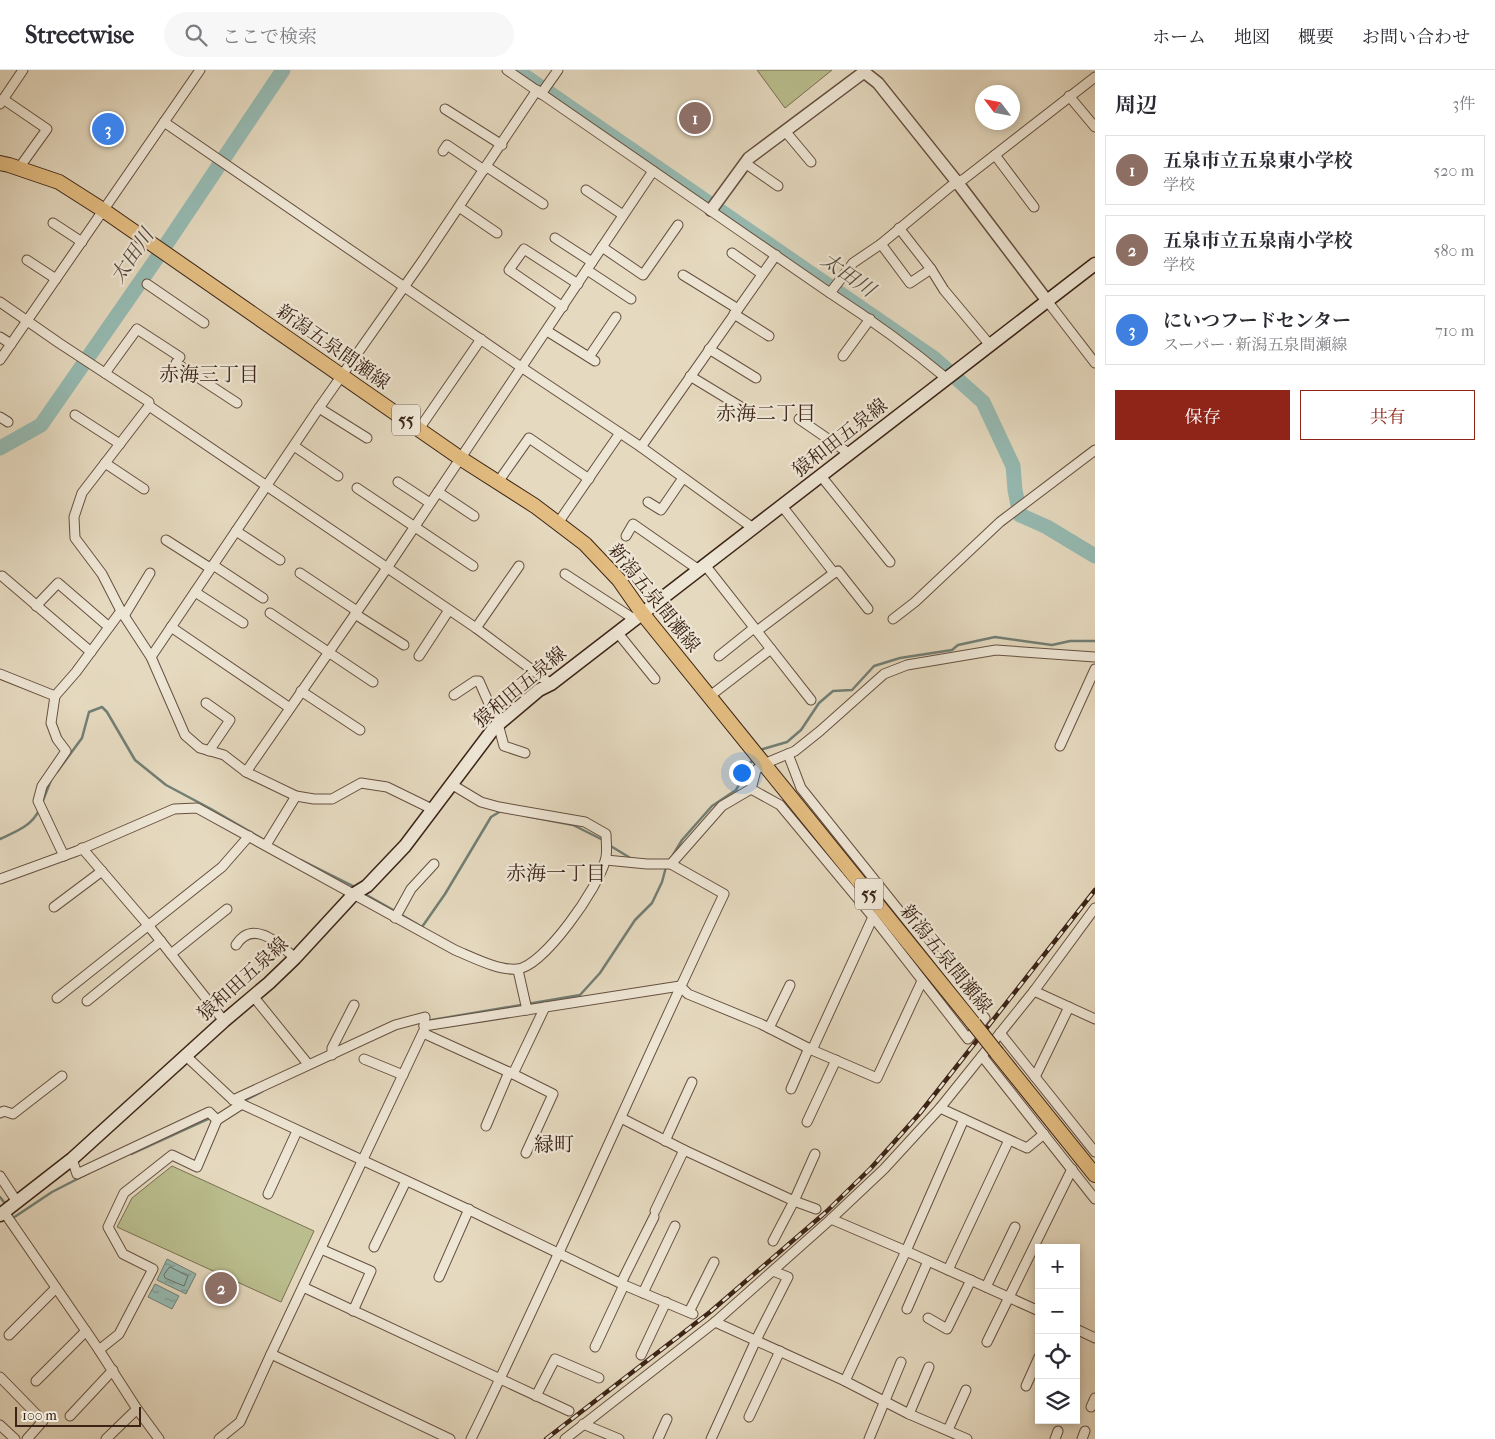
<!DOCTYPE html>
<html lang="ja">
<meta charset="utf-8">
<style>
body{margin:0;font-family:"IM FELL French Canon","Noto Serif JP",serif;background:#f7f7f7;color:#2b2b33}
.controls{position:absolute;right:15px;bottom:15px;display:grid;overflow:hidden;border-radius:0px;box-shadow:0 2px 8px #0003}
.controls button{width:45px;height:45px;display:grid;place-items:center;padding:0;border:0;border-bottom:1px solid #e1e1e2;background:#fff;color:#2b2b33;font:25px sans-serif}
.compass{position:absolute;left:975px;top:15px;width:45px;height:45px;border-radius:50%;background:#fff;box-shadow:0 2px 8px #0003;rotate:302deg}
.scale{position:absolute;left:15px;bottom:12px;width:126px;box-sizing:border-box;padding-left:5px;border:2px solid #3b2316;border-top:0;font-size:14px;line-height:18px;white-space:nowrap;color:#3b2316;-webkit-text-stroke:4px #eee6d5;paint-order:stroke}
.you{position:absolute;left:741px;top:702px;width:18px;height:18px;margin:-12px;border:4px solid #fff;border-radius:50%;background:#1a73e8;box-shadow:0 0 0 8px #1a73e833}
.badge{display:grid;place-items:center;width:32px;height:32px;border-radius:50%;background:#8f2418;color:#fff;font-size:16px;font-weight:700}
.pin{position:absolute;translate:-50% -50%;border:2px solid #fff;box-shadow:0 1px 5px #0006}
.list{margin:0;padding:0;list-style:none}
h2{display:flex;justify-content:space-between;align-items:center;height:65px;margin:0;padding:0 20px;font-size:21px}
h2 small{font-size:16px;font-weight:400;color:#7c7c81}
.list li{display:grid;grid-template-columns:32px 1fr auto;gap:15px;align-items:center;box-sizing:border-box;height:70px;margin:0 10px 10px;padding:0 10px;border:1px solid #e1e1e2;border-radius:0px}
.list b{display:block;font-size:19px;white-space:nowrap}
.list p{margin:0;font-size:16px;white-space:nowrap;color:#7c7c81}
.list em{font-size:16px;font-style:normal;color:#7c7c81}
.actions{display:flex;gap:10px;padding:15px 20px}
.actions a{flex:1;padding:11px 0;border:1px solid #8f2418;border-radius:0px;text-align:center;font-size:18px;color:#8f2418}
.actions .main{background:#8f2418;color:#fff}
.icon{flex:none;width:28px;height:28px;fill:none;stroke:currentColor;stroke-width:2;stroke-linecap:round;stroke-linejoin:round}
.map{position:relative;flex:none;width:1095px;height:1369px;overflow:hidden}
header{display:flex;align-items:center;gap:30px;box-sizing:border-box;height:70px;padding:0 25px;background:#fff;border-bottom:1px solid #e1e1e2}
header strong{font-size:24px}
nav{display:flex;gap:28px;margin-inline-start:auto;font-size:18px}
.search{width:350px;height:45px;background:#f7f7f7;display:flex;align-items:center;gap:12px;box-sizing:border-box;padding:0 18px;border-radius:28px;color:#7c7c81;font-size:19px}
main{display:flex}
aside{flex:1;background:#fff}
.map>svg:first-child{display:block}
</style>
<header>
<strong>Streetwise</strong>
<div class="search"><svg class="icon" aria-label="search" viewBox="0 0 24 24"><circle cx="10" cy="10" r="6"/><path d="M15 15l6 6"/></svg>ここで検索</div>
<nav><a>ホーム</a><a>地図</a><a>概要</a><a>お問い合わせ</a></nav>
</header>
<main>
<div class="map">
<svg width="1095" height="1369" viewBox="0 0 1095 1369">
<defs>
<pattern id="water-ripples" width="26" height="14" patternUnits="userSpaceOnUse" patternTransform="scale(1.25)"><rect width="26" height="14" fill="#96bab2"/><path d="M2 4q2-2 4 0t4 0M15 11q2-2 4 0t4 0" fill="none" stroke="#7c9790"/></pattern>
</defs>
<rect width="100%" height="100%" fill="#e5d9bf"/>
<filter id="stains"><feTurbulence type="fractalNoise" baseFrequency=".004" numOctaves="4"/><feColorMatrix values="0 0 0 0 .2 0 0 0 0 .09 0 0 0 0 .02 0 0 0 .5 -.17"/></filter>
<radialGradient id="worn" r=".72"><stop offset=".6" stop-color="#630" stop-opacity="0"/><stop offset="1" stop-color="#630" stop-opacity=".3"/></radialGradient>
<!-- green -->
<g fill="#babe8e" stroke="#7a7052">
<path d="M757 0H832L785 38Z"/>
<path d="M172 1096 314 1161 281 1232 117 1157 132 1128Z"/>
</g>
<!-- water -->
<g fill="url(#water-ripples)" stroke="#727e74">
<path d="M167 1189 196 1204 186 1224 157 1210Z"/>
<path d="M155 1214 179 1226 172 1239 148 1227Z"/>
</g>
<g fill="none" stroke-linecap="round" stroke-linejoin="round">
<!-- shore -->
<path stroke="#686e64" stroke-width="1" d="M170 1197 188 1206 184 1216 165 1208 164 1205Z"/>
<!-- stream -->
<g stroke="#727e74" stroke-width="2.5">
<path d="M761 681 763 679 787 672 801 660 819 633 833 621 852 620 874 596 900 588 952 580 958 575 995 567 1052 575 1070 571H1095"/>
<path d="M57 702 82 668 89 642 102 637 107 642 135 690 166 715 211 739 264 770"/>
<path d="M42 733 51 710"/>
<path d="M526 746 573 755 603 770"/>
<path d="M0 769C15 762 32 756 39 740"/>
<path d="M609 775 632 789"/>
<path d="M301 790 357 818"/>
<path d="M670 790 682 770 712 736 736 720 743 708 746 697 754 689"/>
<path d="M363 823 395 841"/>
<path d="M400 844 422 857 445 824 491 747 501 741"/>
<path d="M426 951 580 925 600 903 635 850 652 833 662 812 666 797"/>
<path d="M242 1032 263 1021"/>
<path d="M131 1084 221 1043"/>
<path d="M0 1127 7 1136"/>
<path d="M11 1143 13 1148 52 1122 89 1103"/>
</g>
<!-- river -->
<g stroke="#96bab2" stroke-width="15">
<path d="M516 0 935 289 983 332 1013 396 1015 420 1020 445 1047 457 1095 486"/>
<path d="M0 378 41 355 159 185 283 0"/>
</g>
<defs>
<g id="minor">
<path d="M507 0 830 223C870 249 909 277 946 308"/>
<path d="M541 24 558 0"/>
<path d="M1069 26 1095 57"/>
<path d="M3 29 47 59 19 98"/>
<path d="M0 34 23 0"/>
<path d="M445 39 502 75"/>
<path d="M164 52 521 297 641 377 753 458"/>
<path d="M785 61 811 92"/>
<path d="M443 81 447 75 484 100"/>
<path d="M995 85 1034 137"/>
<path d="M745 93 778 116"/>
<path d="M487 97 543 134"/>
<path d="M586 120 623 145"/>
<path d="M459 137 497 163"/>
<path d="M53 153 82 172"/>
<path d="M899 158 931 199 944 220 990 275"/>
<path d="M555 168 592 192"/>
<path d="M881 174 910 213 931 199"/>
<path d="M602 177 643 205 678 155"/>
<path d="M732 183 762 204"/>
<path d="M27 190 56 209"/>
<path d="M587 200 631 229"/>
<path d="M683 205 738 239"/>
<path d="M147 214 204 253"/>
<path d="M830 223 853 193 881 174 951 116 964 109 1095 7"/>
<path d="M0 232 59 273 149 332V336L82 423 74 447 75 468 102 504 121 541 151 587 185 665 200 678 224 685 246 702 296 726 314 729H332L361 713 387 717 432 739"/>
<path d="M1048 232 1095 293"/>
<path d="M563 237 509 200 524 179 578 214"/>
<path d="M734 244 769 266"/>
<path d="M547 261 595 291"/>
<path d="M0 267 11 274"/>
<path d="M709 279 756 308"/>
<path d="M843 286 870 249"/>
<path d="M589 287 616 247"/>
<path d="M0 290 200 0"/>
<path d="M176 293 237 333"/>
<path d="M105 303 137 259 180 287"/>
<path d="M690 306 746 340"/>
<path d="M149 336 476 558 551 614"/>
<path d="M319 338 367 368"/>
<path d="M75 345 120 374"/>
<path d="M0 347 8 352"/>
<path d="M799 349 850 384"/>
<path d="M419 359 481 269"/>
<path d="M294 376 338 406"/>
<path d="M641 377 776 185"/>
<path d="M105 393 144 419"/>
<path d="M821 406 890 492"/>
<path d="M398 412 430 433"/>
<path d="M498 412 529 368 589 409"/>
<path d="M357 418 473 496"/>
<path d="M438 422 474 446"/>
<path d="M648 432 661 440 683 408"/>
<path d="M558 453 620 363"/>
<path d="M236 461 280 490"/>
<path d="M626 466 633 454 699 500"/>
<path d="M166 470 210 498"/>
<path d="M213 495 263 528"/>
<path d="M705 495 811 630"/>
<path d="M300 503 357 541"/>
<path d="M834 503 838 501 868 539"/>
<path d="M565 504 634 549"/>
<path d="M2 506 91 582"/>
<path d="M195 522 243 553"/>
<path d="M36 536 58 513 109 557"/>
<path d="M270 543 373 612"/>
<path d="M355 544 404 575"/>
<path d="M124 546 150 503"/>
<path d="M893 549 915 532 1000 452 1095 380"/>
<path d="M171 557 290 638"/>
<path d="M476 558 519 496"/>
<path d="M757 561 834 503 782 436"/>
<path d="M617 562 655 609"/>
<path d="M419 586 449 540"/>
<path d="M719 586 754 558"/>
<path d="M151 587 319 338 423 190 537 20"/>
<path d="M0 604 55 626"/>
<path d="M301 621 360 660"/>
<path d="M454 625 475 611H479L498 654 504 676 525 683"/>
<path d="M710 626 771 579"/>
<path d="M206 633 230 650 209 681"/>
<path d="M1060 676 1095 599"/>
<path d="M246 702 387 498 653 101"/>
<path d="M751 719 780 735 873 847 968 969 985 948 801 718 788 684"/>
<path d="M266 775 296 726"/>
<path d="M82 778 148 855 224 951"/>
<path d="M64 786 38 731 42 716 66 681 57 669 51 653 55 626 76 602 121 541"/>
<path d="M671 794 722 736 751 719 756 700 764 694 795 681 820 661 884 604 907 595 996 580 1095 587"/>
<path d="M0 809 77 781 174 739 197 738 455 880C472 887 499 901 517 899 544 897 599 816 605 791 608 783 606 773 606 764L585 752 499 737 481 732 451 714"/>
<path d="M54 837 102 801"/>
<path d="M395 848 411 819 434 794"/>
<path d="M236 875C253 848 279 874 295 888"/>
<path d="M171 884 227 839"/>
<path d="M518 900 527 940"/>
<path d="M680 916 688 924 761 954 812 980 877 1008 922 911"/>
<path d="M1034 921 1095 949"/>
<path d="M253 926 308 994"/>
<path d="M57 928 222 797 249 766"/>
<path d="M87 931 161 871"/>
<path d="M769 958 790 915"/>
<path d="M423 963 513 1004 545 937"/>
<path d="M1000 963 1095 1082"/>
<path d="M812 980 873 847"/>
<path d="M332 985V978L354 935"/>
<path d="M186 986 233 1030 463 1137 624 1215 693 1244"/>
<path d="M982 986 1095 1129"/>
<path d="M364 989 403 1005"/>
<path d="M513 1004 553 1024 526 1083"/>
<path d="M1035 1007 1069 937"/>
<path d="M791 1019 809 978"/>
<path d="M233 1030 395 955 425 947 424 956"/>
<path d="M940 1038 1027 1078 1044 1064"/>
<path d="M0 1043 4 1041 13 1044 62 1006"/>
<path d="M621 1048 684 1080 794 1131 816 1139"/>
<path d="M807 1052 836 990"/>
<path d="M486 1056 509 1002"/>
<path d="M665 1071 692 1012"/>
<path d="M72 1089 77 1104 209 1042 217 1050"/>
<path d="M0 1106 17 1132"/>
<path d="M268 1124 297 1061"/>
<path d="M655 1141 684 1080"/>
<path d="M4 1142 99 1280 137 1339 159 1369"/>
<path d="M831 1149 906 1181 1039 1241"/>
<path d="M773 1171 794 1131 815 1084"/>
<path d="M374 1177 406 1111"/>
<path d="M321 1179 371 1201 353 1241"/>
<path d="M948 1200 1009 1070"/>
<path d="M439 1207 469 1139"/>
<path d="M621 1213 654 1147"/>
<path d="M303 1217 569 1341"/>
<path d="M986 1217 1015 1157"/>
<path d="M643 1223 675 1156"/>
<path d="M907 1239 928 1191"/>
<path d="M689 1242 714 1192"/>
<path d="M928 1248 947 1259 971 1210"/>
<path d="M715 1252 845 1311 909 1344 967 1369"/>
<path d="M1076 1259 1095 1268"/>
<path d="M9 1265 56 1218"/>
<path d="M987 1272 1072 1099"/>
<path d="M595 1277 624 1215"/>
<path d="M99 1280 119 1264 153 1199 123 1184 108 1157 124 1123 172 1085 197 1097 217 1050 242 1034"/>
<path d="M271 1284 450 1369"/>
<path d="M641 1285 666 1232"/>
<path d="M0 1307 43 1351 27 1369"/>
<path d="M36 1311 86 1261"/>
<path d="M845 1311 906 1181 964 1049"/>
<path d="M1026 1316 1039 1287"/>
<path d="M536 1326 555 1289 599 1308"/>
<path d="M1091 1337 1095 1328"/>
<path d="M909 1344 929 1297"/>
<path d="M70 1346 113 1300"/>
<path d="M749 1347 780 1281"/>
<path d="M583 1354 619 1369"/>
<path d="M0 1355 15 1369"/>
<path d="M948 1360 966 1320"/>
<path d="M106 1369 137 1339"/>
<path d="M219 1369 240 1352 271 1284 425 958 424 956 680 916"/>
<path d="M471 1369C559 1189 638 1005 724 824L671 794H647L606 790"/>
<path d="M565 1369 715 1252 831 1149 884 1099 940 1038 1034 921 1095 838"/>
<path d="M658 1369 667 1349"/>
<path d="M711 1369 756 1270 788 1207 773 1201"/>
<path d="M869 1369 901 1292"/>
<path d="M1055 1369 1058 1361"/>
<path d="M1082 1369 1085 1361"/>
</g>
<path id="tertiary" d="M711 140 749 88 864 2 878 13 957 112 1048 232"/>
<path id="secondary" d="M0 1145 72 1089 224 951 269 913 295 888 354 824 367 816 405 776 494 658 539 620 551 614 1095 194"/>
<g id="primary">
<path d="M0 93 9 95 59 112 103 140 460 388 535 436 585 474 619 510 642 543 974 954"/>
<path d="M997 983 1095 1105"/>
</g>
</defs>
<!-- minor casing -->
<use href="#minor" stroke="#665040" stroke-width="11"/>
<!-- tertiary casing -->
<use href="#tertiary" stroke="#665040" stroke-width="14"/>
<!-- secondary casing -->
<use href="#secondary" stroke="#3b2316" stroke-width="15"/>
<!-- primary casing -->
<use href="#primary" stroke="#3b2316" stroke-width="16"/>
<!-- minor -->
<use href="#minor" stroke="#eee6d5" stroke-width="9"/>
<!-- tertiary -->
<use href="#tertiary" stroke="#eee6d5" stroke-width="11"/>
<!-- secondary -->
<use href="#secondary" stroke="#eee6d5" stroke-width="12"/>
<!-- primary -->
<use href="#primary" stroke="#e2bc80" stroke-width="14"/>
<defs>
<path id="rail" d="M546 1369 710 1242 826 1142 871 1098 920 1043 1095 820"/>
</defs>
<!-- rail casing -->
<use href="#rail" stroke="#3b2316" stroke-width="4.5"/>
<!-- rail -->
<use href="#rail" stroke="#eee6d5" stroke-width="2.5" stroke-dasharray="8" stroke-linecap="butt"/>
<defs>
<path id="primary-bridge" d="M974 954 997 983"/>
</defs>
<!-- primary-bridge casing -->
<use href="#primary-bridge" stroke="#3b2316" stroke-width="16" stroke-linecap="butt"/>
<!-- primary-bridge -->
<use href="#primary-bridge" stroke="#e2bc80" stroke-width="14"/>
</g>
<g text-anchor="middle" dominant-baseline="central" stroke-width="4.5" stroke-linejoin="round" paint-order="stroke">
<!-- shield labels -->
<g fill="#eee6d5" stroke="#715e4f" stroke-width="1">
<rect x="392" y="334.5" width="28" height="31" rx="4"/>
<rect x="855" y="808.5" width="28" height="31" rx="4"/>
</g>
<g font-size="18" font-weight="bold" fill="#3b2316">
<text x="406" y="350">55</text>
<text x="869" y="824">55</text>
</g>
<!-- street labels -->
<g font-size="19" fill="#3b2316" stroke="#eee6d5">
<text transform="translate(333 277) rotate(35)">新潟五泉間瀬線</text>
<text transform="translate(840 368) rotate(-38)">猿和田五泉線</text>
<text transform="translate(654 528) rotate(51)">新潟五泉間瀬線</text>
<text transform="translate(520 617) rotate(-40)">猿和田五泉線</text>
<text transform="translate(946 889) rotate(51)">新潟五泉間瀬線</text>
<text transform="translate(243 909) rotate(-42)">猿和田五泉線</text>
</g>
<!-- water labels -->
<g font-size="20" font-style="italic" fill="#52493d" stroke="#eee6d5">
<text transform="translate(132 186) rotate(-56)">太田川</text>
<text transform="translate(848 205) rotate(35)">太田川</text>
</g>
<!-- neighbourhood labels -->
<g font-size="20" fill="#3b2316" stroke="#eee6d5">
<text x="209" y="304">赤海三丁目</text>
<text x="766" y="343">赤海二丁目</text>
<text x="556" y="803">赤海一丁目</text>
<text x="554" y="1074">緑町</text>
</g>
</g>
<rect width="100%" height="100%" filter="url(#stains)"/>
<rect width="100%" height="100%" fill="url(#worn)"/>
</svg>
<div class="controls">
<button>+</button>
<button>−</button>
<button><svg class="icon" aria-label="locate" viewBox="0 0 24 24"><circle cx="12" cy="12" r="6"/><path d="M12 2v4M12 18v4M2 12h4M18 12h4"/></svg></button>
<button><svg class="icon" aria-label="layers" viewBox="0 0 24 24"><path d="M12 4l9 5-9 5-9-5zM3 14l9 5 9-5"/></svg></button>
</div>
<svg class="compass" viewBox="-18 -18 36 36"><path d="M0-13l5 13h-10z" fill="#e53935"/><path d="M0 13l5-13h-10z" fill="#7c7c81"/></svg>
<div class="scale">100 m</div>
<div class="you"></div>
<div class="pin badge" style="left:695px;top:48px;background:#8d6e63">1</div>
<div class="pin badge" style="left:221px;top:1218px;background:#8d6e63">2</div>
<div class="pin badge" style="left:108px;top:59px;background:#3f7fe0">3</div>
</div>
<aside>
<h2>周辺<small>3件</small></h2>
<ul class="list">
<li><span class="badge" style="background:#8d6e63">1</span><div><b>五泉市立五泉東小学校</b><p>学校</p></div><em>520 m</em></li>
<li><span class="badge" style="background:#8d6e63">2</span><div><b>五泉市立五泉南小学校</b><p>学校</p></div><em>580 m</em></li>
<li><span class="badge" style="background:#3f7fe0">3</span><div><b>にいつフードセンター</b><p>スーパー · 新潟五泉間瀬線</p></div><em>710 m</em></li>
</ul>
<div class="actions"><a class="main">保存</a><a>共有</a></div>
</aside>
</main>
